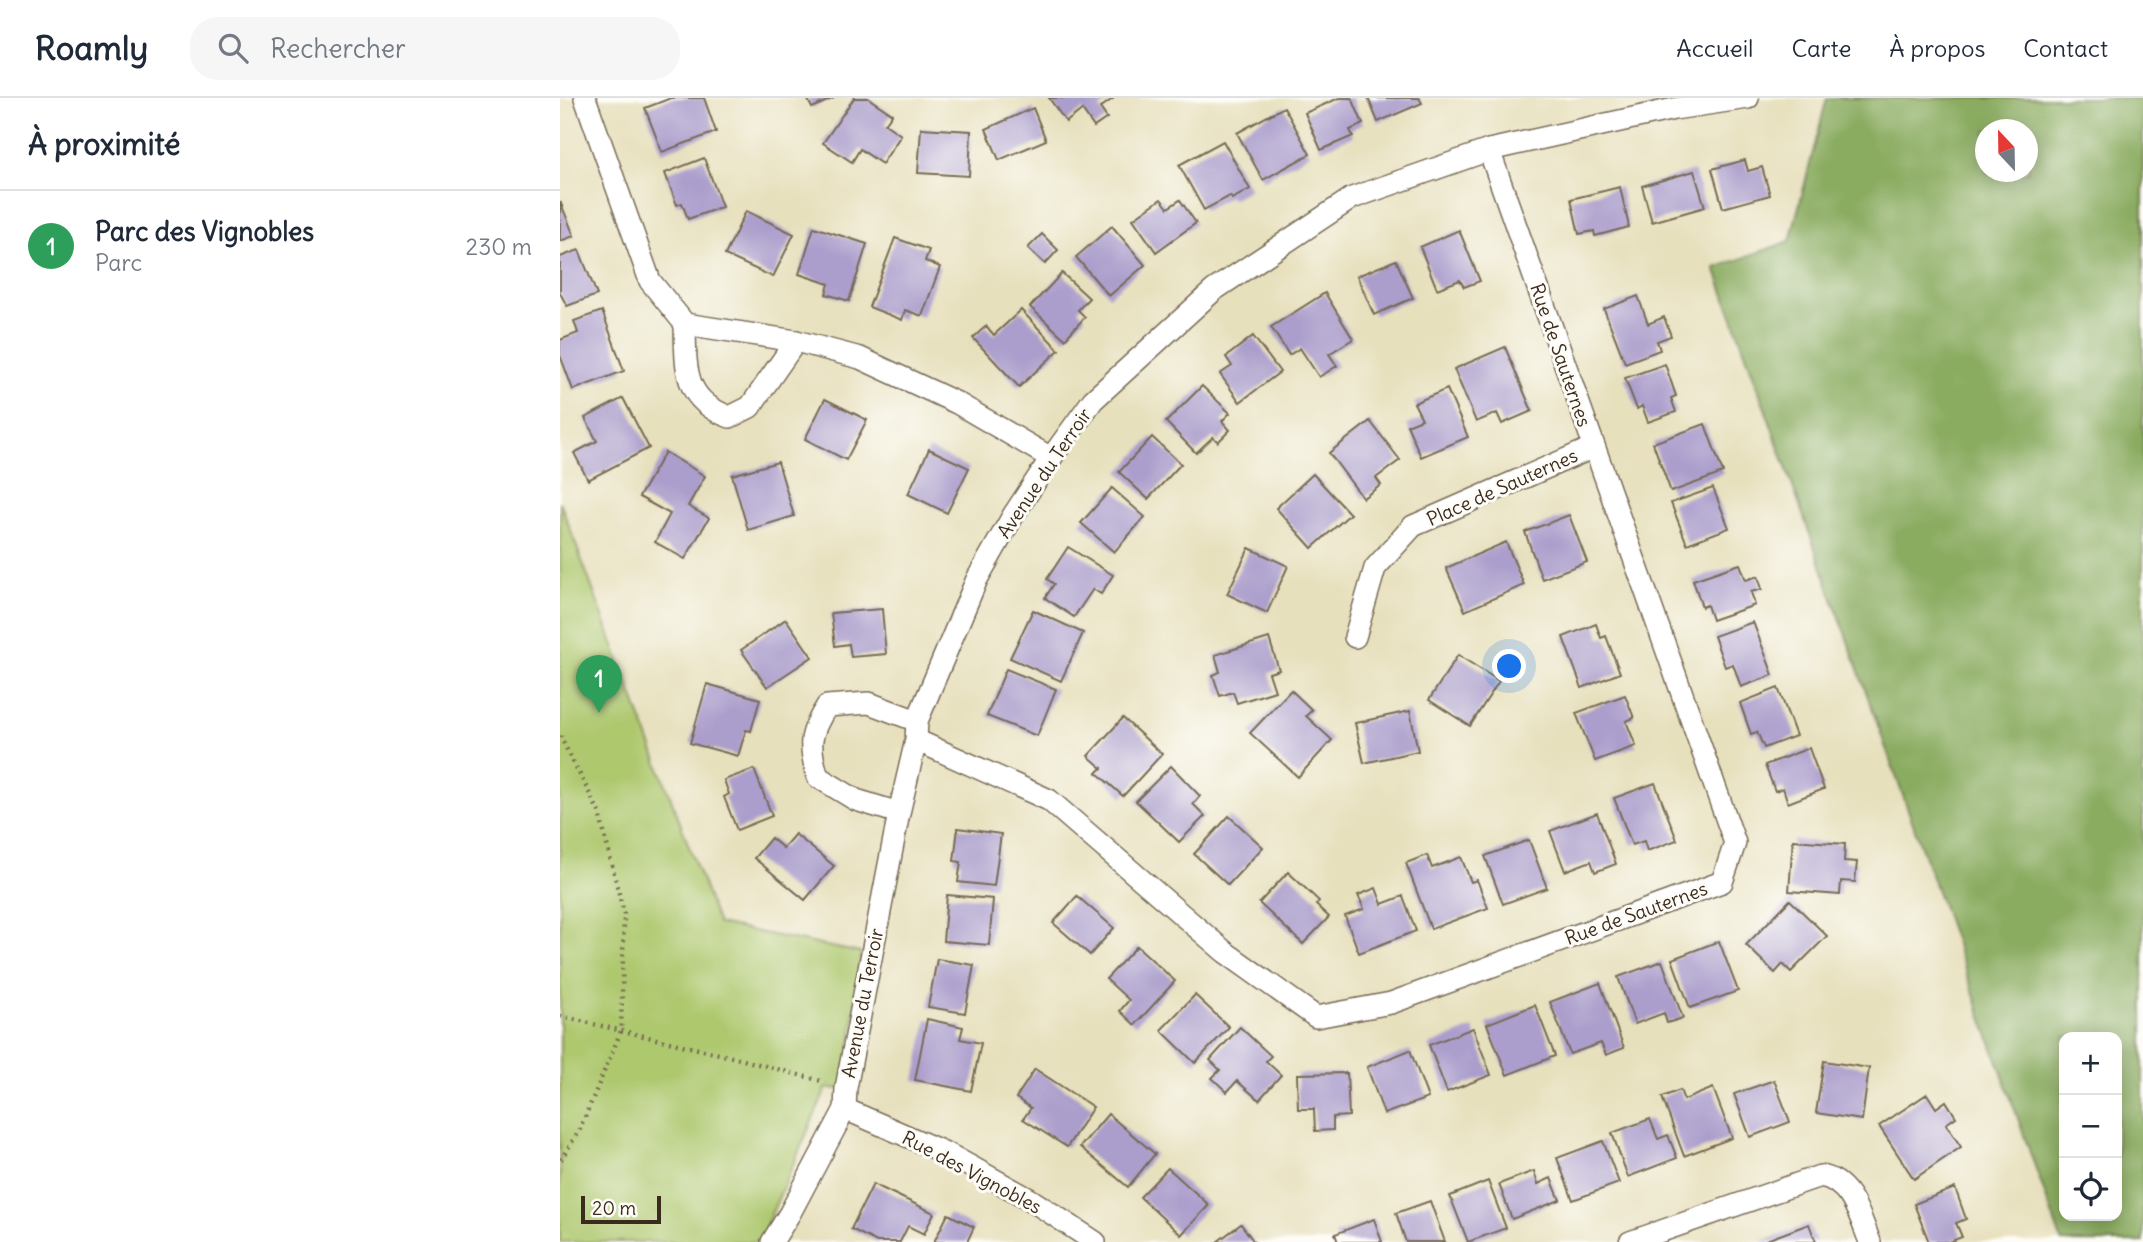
<!DOCTYPE html>
<html lang="fr">
<meta charset="utf-8">
<style>
body{margin:0;font-family:Delius,sans-serif;background:#f6f6f7;color:#1f2937}
.controls{position:absolute;right:21px;bottom:21px;display:grid;overflow:hidden;border-radius:14px;box-shadow:0 4px 18px #0003}
.controls button{width:63px;height:63px;display:grid;place-items:center;padding:0;border:0;border-bottom:2px solid #e0e1e3;background:#fff;color:#1f2937;font:35px sans-serif}
.compass{position:absolute;left:1415px;top:21px;width:63px;height:63px;border-radius:50%;background:#fff;box-shadow:0 4px 18px #0003;rotate:338deg}
.scale{position:absolute;left:21px;bottom:18px;width:80px;box-sizing:border-box;padding-left:7px;border:4px solid #3b2a1e;border-top:0;font-size:19px;line-height:24px;white-space:nowrap;color:#3b2a1e;-webkit-text-stroke:5px #fdfcf7;paint-order:stroke}
.you{position:absolute;left:950px;top:569px;width:24px;height:24px;margin:-18px;border:5px solid #fff;border-radius:50%;background:#1a73e8;box-shadow:0 0 0 10px #1a73e833}
.badge{display:grid;place-items:center;width:46px;height:46px;border-radius:50%;background:#d1495b;color:#fff;font-size:23px;font-weight:700}
.pin{position:absolute;translate:-50% -58px;filter:drop-shadow(0 2px 4px #0008)}
.pin::after{content:'';position:absolute;top:37px;width:24px;height:21px;background:inherit;clip-path:polygon(0 0,100% 0,50% 100%)}
.list{margin:0;padding:0;list-style:none}
h2{display:flex;justify-content:space-between;align-items:center;height:91px;margin:0;padding:0 28px;font-size:30px}
h2 small{font-size:23px;font-weight:400;color:#747a83}
.list li{display:grid;grid-template-columns:46px 1fr auto;gap:21px;align-items:center;box-sizing:border-box;height:112px;padding:0 28px;border-top:2px solid #e0e1e3}
.list b{display:block;font-size:26px;white-space:nowrap}
.list p{margin:0;font-size:23px;white-space:nowrap;color:#747a83}
.list em{font-size:23px;font-style:normal;color:#747a83}
.icon{flex:none;width:38px;height:38px;fill:none;stroke:currentColor;stroke-width:2;stroke-linecap:round;stroke-linejoin:round}
.map{position:relative;flex:none;width:1583px;height:1144px;overflow:hidden}
header{display:flex;align-items:center;gap:42px;box-sizing:border-box;height:98px;padding:0 35px;background:#fff;border-bottom:2px solid #e0e1e3}
header strong{font-size:33px}
nav{display:flex;gap:38px;margin-inline-start:auto;font-size:24px}
.search{width:490px;height:63px;background:#f6f6f7;display:flex;align-items:center;gap:18px;box-sizing:border-box;padding:0 24px;border-radius:28px;color:#747a83;font-size:26px}
main{display:flex}
aside{flex:1;background:#fff}
.map>svg:first-child{display:block}
</style>
<header>
<strong>Roamly</strong>
<div class="search"><svg class="icon" aria-label="search" viewBox="0 0 24 24"><circle cx="10" cy="10" r="6"/><path d="M15 15l6 6"/></svg>Rechercher</div>
<nav><a>Accueil</a><a>Carte</a><a>À propos</a><a>Contact</a></nav>
</header>
<main>
<aside>
<h2>À proximité<small></small></h2>
<ul class="list">
<li><span class="badge" style="background:#2e9e5b">1</span><div><b>Parc des Vignobles</b><p>Parc</p></div><em>230 m</em></li>
</ul>
</aside>
<div class="map">
<svg width="1583" height="1144" viewBox="0 0 1583 1144">
<rect width="100%" height="100%" fill="#fdfcf7"/>
<filter id="ink" filterUnits="userSpaceOnUse"><feTurbulence type="fractalNoise" baseFrequency=".0143" numOctaves="2"/><feDisplacementMap in="SourceGraphic" scale="14" xChannelSelector="R" yChannelSelector="G"/><feConvolveMatrix kernelMatrix="1 2 1 2 8 2 1 2 1" color-interpolation-filters="sRGB"/></filter>
<filter id="wash" filterUnits="userSpaceOnUse"><feTurbulence type="fractalNoise" baseFrequency=".00686" numOctaves="4" result="noise"/><feDisplacementMap in="SourceGraphic" scale="28" xChannelSelector="R" yChannelSelector="G"/><feGaussianBlur stdDeviation="1.57" result="paint"/><feColorMatrix in="noise" values="0 0 0 0 0 0 0 0 0 0 0 0 0 0 0 0 0 1.4 0 .05"/><feComposite in="paint" operator="in"/></filter>
<g filter="url(#wash)">
<rect width="100%" height="100%" fill="#e7e0bd"/>
<!-- green -->
<path fill="#aec86e" stroke="#747946" stroke-width="2" d="M0 404 158 826 301 855 286 990 266 991 199 1144H0Z"/>
<!-- forest -->
<path fill="#8aac61" stroke="#626b40" stroke-width="2" fill-rule="evenodd" d="M1267 0H1583V1144H1502L1155 170 1230 143ZM1426 32H1468V74H1426ZM1504 939H1557V1118H1504Z"/>
<g id="blocks">
<!-- building -->
<g fill="#ab9ecc">
<path d="M111 0H144L156 34 102 54 85 10Z"/>
<path d="M247 0H274L252 10Z"/>
<path d="M294 0H308L332 16 325 26 341 37 322 66 300 51 292 64 263 45Z"/>
<path d="M489 0H554L540 10 547 20 534 29 522 12 506 24Z"/>
<path d="M779 0H792L803 26 790 32 793 38 761 52 745 15Z"/>
<path d="M808 0H859L862 5 818 24Z"/>
<path d="M724 9 750 56 703 82 677 35Z"/>
<path d="M473 10 486 42 439 62 426 31Z"/>
<path d="M361 30 411 33 409 78 358 75Z"/>
<path d="M663 43 690 91 672 101 670 98 644 112 619 67Z"/>
<path d="M144 60 162 109 128 121 122 105 117 107 105 75Z"/>
<path d="M1185 62 1188 73 1202 69 1210 97 1163 110 1152 71Z"/>
<path d="M1134 73 1145 109 1092 124 1082 88Z"/>
<path d="M1060 89 1069 129 1035 138 1034 133 1019 136 1011 101Z"/>
<path d="M601 101 608 110 620 102 636 125 596 154 573 121Z"/>
<path d="M0 103 14 138 0 143Z"/>
<path d="M186 113 234 136 213 179 165 157Z"/>
<path d="M552 128 585 167 549 198 516 159Z"/>
<path d="M254 129 307 146 289 203 266 196 269 186 239 176Z"/>
<path d="M899 132 920 183 904 189 900 182 877 191 860 149Z"/>
<path d="M482 136 498 152 485 166 468 150Z"/>
<path d="M335 140 369 152 365 163 380 169 362 218 345 212 342 222 309 209Z"/>
<path d="M19 152 37 197 7 208 0 195V159Z"/>
<path d="M836 162 853 200 814 217 797 178Z"/>
<path d="M502 175 529 200 518 212 525 219 505 241 470 209Z"/>
<path d="M765 195 793 241 769 256 777 268 759 279 740 250 729 257 711 229Z"/>
<path d="M1078 198 1088 226 1104 219 1111 238 1097 243 1100 252 1065 265 1044 211Z"/>
<path d="M461 212 499 252 459 289 413 240 426 228 434 237Z"/>
<path d="M42 213 64 273 13 292 0 257V242L18 235 14 223Z"/>
<path d="M693 238 720 274 680 304 660 276 672 268 666 259Z"/>
<path d="M945 249 972 313 942 326 937 315 916 324 894 271Z"/>
<path d="M1105 266 1116 298 1111 300 1116 314 1088 324 1082 308 1077 311 1065 280Z"/>
<path d="M642 288 670 315 662 323 670 332 658 344 653 339 636 355 606 324Z"/>
<path d="M887 291 908 339 861 359 847 327 862 321 854 305Z"/>
<path d="M63 300 89 350 28 382 14 355 37 343 25 320Z"/>
<path d="M265 301 307 322 286 362 245 341Z"/>
<path d="M810 323 840 362 816 380 821 387 803 400 769 355Z"/>
<path d="M1145 326 1163 375 1111 394 1093 345Z"/>
<path d="M592 339 621 366 588 401 559 374Z"/>
<path d="M369 351 409 370 387 415 348 396Z"/>
<path d="M105 354 145 378 128 408 149 420 125 461 95 444 110 416 79 399Z"/>
<path d="M218 364 234 418 188 432 172 377Z"/>
<path d="M753 376 790 416 752 450 716 410Z"/>
<path d="M552 390 585 419 554 454 521 425Z"/>
<path d="M1153 390 1169 430 1127 446 1111 405Z"/>
<path d="M1009 417 1027 464 982 481 965 434Z"/>
<path d="M946 444 964 487 905 513 886 470Z"/>
<path d="M508 449 553 477 541 496 533 491 514 519 485 500 494 486 487 481Z"/>
<path d="M689 450 728 468 707 515 667 496Z"/>
<path d="M1180 466 1186 482 1198 478 1202 491 1191 494 1195 507 1152 522 1147 507 1142 509 1133 482Z"/>
<path d="M322 511 326 556 291 559 289 546 275 548 271 515Z"/>
<path d="M473 512 523 535 501 583 450 560Z"/>
<path d="M226 521 252 559 207 589 181 552Z"/>
<path d="M1193 524 1213 577 1181 589 1173 566 1165 569 1154 538Z"/>
<path d="M1036 526 1041 540 1046 538 1060 575 1022 590 1003 539Z"/>
<path d="M709 540 719 572 709 575 715 593 677 605 673 594 660 598 653 577 660 574 655 557Z"/>
<path d="M898 557 939 583 910 628 869 602Z"/>
<path d="M446 571 496 591 477 638 427 618Z"/>
<path d="M147 586 200 601 191 633 186 632 178 658 130 645Z"/>
<path d="M1218 590 1236 638 1204 650 1197 634 1191 636 1180 605Z"/>
<path d="M731 592 752 612 746 618 772 642 738 679 690 635Z"/>
<path d="M1065 597 1074 620 1066 623 1076 648 1035 663 1016 615Z"/>
<path d="M850 613 858 653 804 665 795 625Z"/>
<path d="M563 620 602 656 563 698 537 675 542 670 528 658Z"/>
<path d="M1249 650 1264 691 1228 705 1223 690 1215 693 1205 667Z"/>
<path d="M611 668 640 698 633 706 645 718 619 744 576 703Z"/>
<path d="M194 671 212 718 177 732 164 699 169 696 164 682Z"/>
<path d="M1095 685 1117 742 1087 753 1084 743 1072 747 1054 700Z"/>
<path d="M1037 715 1056 766 1035 774 1031 763 1005 773 990 733Z"/>
<path d="M669 718 703 749 668 787 634 756Z"/>
<path d="M398 730 441 736 434 788 398 784 401 764 394 763Z"/>
<path d="M235 736 274 768 245 802 194 760 211 740 223 750Z"/>
<path d="M969 742 987 790 943 806 925 758Z"/>
<path d="M1233 742 1285 746 1284 763 1297 764 1295 784 1281 783 1280 797 1229 793Z"/>
<path d="M867 757 872 770 901 759 911 784 917 782 928 810 871 831 846 765Z"/>
<path d="M728 774 759 803 756 807 769 819 743 846 699 805Z"/>
<path d="M816 790 822 806 843 798 856 833 799 855 785 818 804 811 798 797Z"/>
<path d="M387 797 433 801 429 847 383 843Z"/>
<path d="M517 798 554 830 530 857 493 825Z"/>
<path d="M1230 802 1267 838 1231 874 1223 866 1215 875 1186 847Z"/>
<path d="M1159 843 1178 893 1130 910 1112 861Z"/>
<path d="M577 848 615 883 575 927 560 913 569 902 546 881Z"/>
<path d="M377 861 414 867 405 915 368 909Z"/>
<path d="M1102 863 1123 920 1107 925 1104 915 1075 926 1058 879Z"/>
<path d="M1040 885 1064 950 1046 957 1041 945 1010 956 990 904Z"/>
<path d="M635 897 669 929 635 965 601 932Z"/>
<path d="M975 907 995 958 947 977 927 926Z"/>
<path d="M367 921 403 929 400 941 421 945 411 993 355 982Z"/>
<path d="M680 929 711 958 706 963 721 977 699 1002 677 983 667 994 652 980 660 972 650 962Z"/>
<path d="M913 930 931 977 887 994 869 947Z"/>
<path d="M850 952 868 1000 824 1016 807 969Z"/>
<path d="M1264 963 1309 970 1302 1022 1256 1015Z"/>
<path d="M475 971 533 1009 507 1049 463 1021 471 1010 456 1000Z"/>
<path d="M787 975 789 1018 773 1019V1032L755 1033 754 1011H738L737 976Z"/>
<path d="M1214 982 1230 1024 1190 1039 1174 996Z"/>
<path d="M1153 990 1172 1040 1124 1058 1102 999 1120 992 1124 1002Z"/>
<path d="M1367 996 1376 1010 1386 1003 1396 1019 1386 1026 1401 1049 1354 1081 1319 1028Z"/>
<path d="M548 1016 595 1056 568 1089 520 1049Z"/>
<path d="M1090 1021 1098 1041 1108 1037 1117 1060 1068 1079 1052 1035Z"/>
<path d="M1043 1043 1059 1085 1013 1102 997 1060Z"/>
<path d="M608 1070 649 1107 621 1137 580 1099Z"/>
<path d="M974 1073 978 1086 991 1080 1000 1102 952 1121 939 1086Z"/>
<path d="M928 1083 946 1130 908 1144 890 1098Z"/>
<path d="M313 1086 374 1115 364 1136 348 1128 340 1144H317L291 1131Z"/>
<path d="M1395 1090 1406 1121 1396 1125 1402 1139 1389 1144H1369L1354 1106Z"/>
<path d="M870 1103 885 1144H846L836 1115Z"/>
<path d="M388 1116 414 1129 407 1144H374Z"/>
<path d="M814 1121 822 1144H778L775 1136Z"/>
<path d="M681 1126 694 1144H657Z"/>
<path d="M1249 1126 1256 1144H1201Z"/>
</g>
</g>
</g>
<g filter="url(#ink)">
<use href="#blocks" fill-opacity="0" stroke="#776a56" stroke-width="2"/>
<g fill="none" stroke-linecap="round" stroke-linejoin="round">
<defs>
<g id="street">
<path d="M25 0 90 183 125 226 236 243 300 260 397 305 491 360"/>
<path d="M125 226C126 269 122 302 170 319L190 309 236 243"/>
<path d="M795 539 815 470 853 428 1034 349"/>
<path d="M356 642 489 702 665 854 756 919 831 905 1162 784 1175 745 929 52"/>
<path d="M339 715 296 702 258 679C248 647 249 636 267 608L309 605 357 623"/>
<path d="M285 1011 388 1056 471 1102 535 1144"/>
<path d="M212 1144 230 1115 285 1011 286 990 339 715 356 642 357 623 417 481 454 416 491 360 533 302 654 192 792 100 929 52 1114 11 1188 0"/>
<path d="M1070 1144 1260 1078C1291 1082 1300 1119 1310 1144"/>
</g>
</defs>
<!-- street casing -->
<use href="#street" stroke="#776a56" stroke-width="24"/>
<!-- path -->
<g stroke="#776a56" stroke-width="4.5" stroke-dasharray="2 5" stroke-linecap="butt">
<path d="M0 638 39 714 64 816 61 933 20 1031 0 1063"/>
<path d="M0 918 176 960 265 984"/>
</g>
<!-- street -->
<use href="#street" stroke="#fff" stroke-width="21"/>
</g>
</g>
<g text-anchor="middle" dominant-baseline="central" stroke-width="6" stroke-linejoin="round" paint-order="stroke">
<!-- street labels -->
<g font-size="19" fill="#3b2a1e" stroke="#fdfcf7">
<text transform="translate(1001 257) rotate(71)">Rue de Sauternes</text>
<text transform="translate(484 375) rotate(-56)">Avenue du Terroir</text>
<text transform="translate(942 389) rotate(-24)">Place de Sauternes</text>
<text transform="translate(1076 815) rotate(-20)">Rue de Sauternes</text>
<text transform="translate(302 905) rotate(-79)">Avenue du Terroir</text>
<text transform="translate(412 1074) rotate(28)">Rue des Vignobles</text>
</g>
</g>
</svg>
<div class="controls">
<button>+</button>
<button>−</button>
<button><svg class="icon" aria-label="locate" viewBox="0 0 24 24"><circle cx="12" cy="12" r="6"/><path d="M12 2v4M12 18v4M2 12h4M18 12h4"/></svg></button>
</div>
<svg class="compass" viewBox="-18 -18 36 36"><path d="M0-13l5 13h-10z" fill="#e53935"/><path d="M0 13l5-13h-10z" fill="#747a83"/></svg>
<div class="scale">20 m</div>
<div class="you"></div>
<div class="pin badge" style="left:39px;top:615px;background:#2e9e5b">1</div>
</div>
</main>
